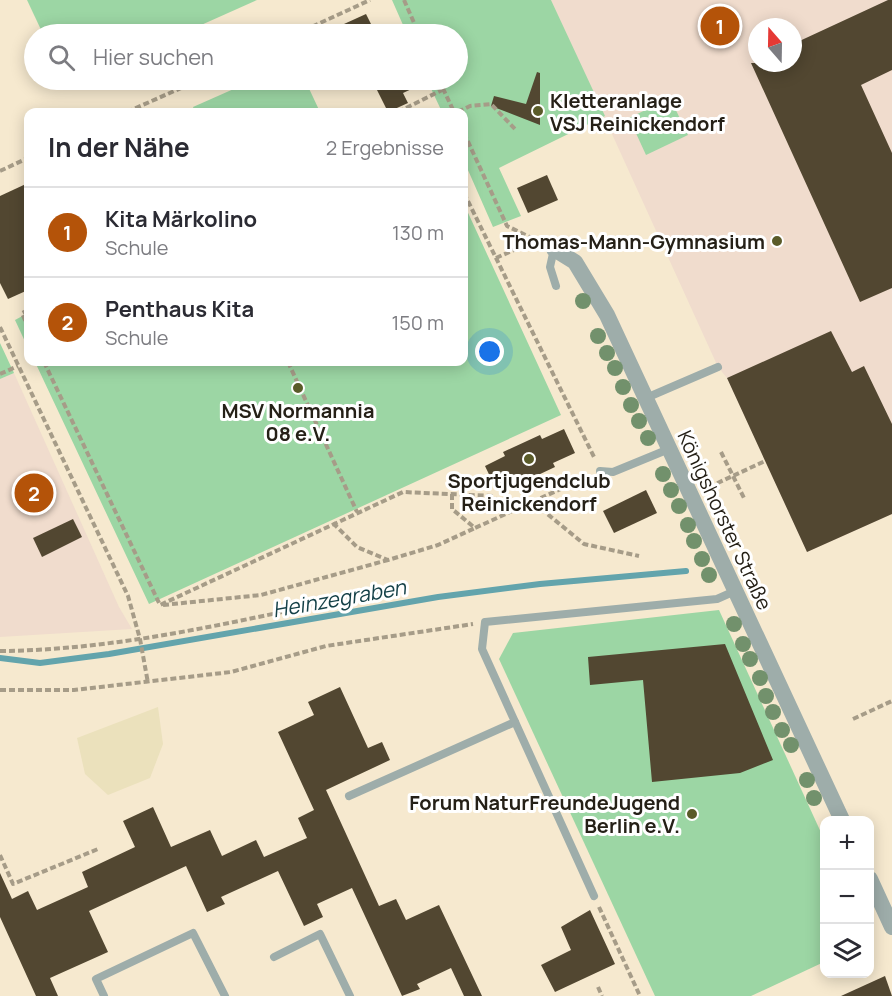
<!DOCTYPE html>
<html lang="de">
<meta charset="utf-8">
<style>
body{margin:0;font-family:Manrope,sans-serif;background:#f7f7f7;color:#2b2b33}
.controls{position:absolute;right:18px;bottom:18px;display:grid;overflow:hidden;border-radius:12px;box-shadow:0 3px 15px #0003}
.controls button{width:54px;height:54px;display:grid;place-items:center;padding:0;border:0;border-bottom:2px solid #e1e1e2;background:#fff;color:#2b2b33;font:30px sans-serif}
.compass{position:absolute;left:748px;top:18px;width:54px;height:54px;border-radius:50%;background:#fff;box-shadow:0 3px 15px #0003;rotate:340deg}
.you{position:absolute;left:490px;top:352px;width:21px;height:21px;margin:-15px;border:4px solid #fff;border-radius:50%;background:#1a73e8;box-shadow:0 0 0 9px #1a73e833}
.badge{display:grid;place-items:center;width:39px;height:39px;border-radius:50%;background:#b45309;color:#fff;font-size:20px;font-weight:700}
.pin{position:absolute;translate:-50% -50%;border:3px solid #fff;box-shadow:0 2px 6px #0006}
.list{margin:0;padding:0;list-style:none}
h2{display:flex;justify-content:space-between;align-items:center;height:78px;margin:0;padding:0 24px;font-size:26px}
h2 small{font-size:20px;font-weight:400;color:#7c7c81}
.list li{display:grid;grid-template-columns:39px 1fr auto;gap:18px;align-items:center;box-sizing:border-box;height:90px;padding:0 24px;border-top:2px solid #e1e1e2}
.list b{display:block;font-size:22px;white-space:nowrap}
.list p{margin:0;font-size:20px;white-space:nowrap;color:#7c7c81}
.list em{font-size:20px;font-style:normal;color:#7c7c81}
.icon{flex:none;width:33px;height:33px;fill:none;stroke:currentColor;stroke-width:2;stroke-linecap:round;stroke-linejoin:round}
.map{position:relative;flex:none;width:892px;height:996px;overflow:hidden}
.search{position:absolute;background:#fff;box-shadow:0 3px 15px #0003;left:24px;top:24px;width:444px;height:66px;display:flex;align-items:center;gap:15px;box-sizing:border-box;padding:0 21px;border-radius:33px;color:#7c7c81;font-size:22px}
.panel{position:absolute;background:#fff;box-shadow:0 3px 15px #0003;left:24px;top:108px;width:444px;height:258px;border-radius:12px}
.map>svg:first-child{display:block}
</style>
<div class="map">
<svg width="892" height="996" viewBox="0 0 892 996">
<rect width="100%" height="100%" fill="#f6e9cf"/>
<!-- education -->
<g fill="#f0dccd" fill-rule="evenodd">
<path d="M551 0H892V514L807 552 727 378 718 367ZM757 27H793V63H757Z"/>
<path d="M14 373 119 607 132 629 0 637V379Z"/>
</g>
<!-- green -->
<g fill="#9cd6a4">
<path d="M27 0H257L181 34H43Z"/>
<path d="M392 0H551L605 116 499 168 521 216 493 227 464 161V112H442L427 80H458V34H407Z"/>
<path d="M254 80H305L320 112H195L193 107Z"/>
<path d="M670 98 688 135 646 155 629 118Z"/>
<path d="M464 204 561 415 149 604 35 362H464Z"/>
<path d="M28 313V348L15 320Z"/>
<path d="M0 343 14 373 0 379Z"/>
<path d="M719 610 824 839V962L751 996H655L499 659 513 633Z"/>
</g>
<!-- sand -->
<path fill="#ebe1bc" d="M158 707 163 744 150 778 108 795 85 774 77 738Z"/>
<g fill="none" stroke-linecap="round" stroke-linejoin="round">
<!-- stream -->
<path stroke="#63a4ac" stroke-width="6" d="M0 658 40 663 109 654 438 597 540 584 686 571"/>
</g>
<!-- building -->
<g fill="#524731">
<path d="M888 0H892V70L861 85 892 153V288L860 302 751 63H793V44Z"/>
<path d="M366 14 376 34H322Z"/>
<path d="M537 72 540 73V125L491 106 494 96 526 104Z"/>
<path d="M372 80H431L403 93 408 103 388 112Z"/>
<path d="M547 175 558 200 528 213 517 188Z"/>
<path d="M28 183V290L8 299 0 283V196Z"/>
<path d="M831 331 852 372 864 366 892 424V514L807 552 727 378Z"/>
<path d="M564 429 575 453 553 463 555 467 519 484 517 480 496 489 485 466 505 456 503 452 540 435 542 439Z"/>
<path d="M646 490 657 513 614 533 603 511Z"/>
<path d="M73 519 82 537 42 557 33 538Z"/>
<path d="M725 644 773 760 740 773 652 782 643 680 590 685 588 657Z"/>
<path d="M340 687 368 748 382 742 390 760 326 790 379 906 396 899 406 920 439 905 482 996H464L451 968 417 984 420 989 402 996 352 888 317 904 323 917 304 926 278 871 221 897 225 904 207 912 186 866 89 911 108 952 50 978 58 996H36L0 917V873L12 899 28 891 37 910 88 887 82 872 135 847 123 821 153 807 171 847 210 830 222 856 256 840 264 857 307 838 298 818 314 810 278 732 314 715 308 702Z"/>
<path d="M590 910 615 964 555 992 541 965 571 950 561 927Z"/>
<path d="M885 976 892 996H841Z"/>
</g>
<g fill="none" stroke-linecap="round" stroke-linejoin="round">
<!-- path -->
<g stroke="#a69c88" stroke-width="4" stroke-dasharray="6 3" stroke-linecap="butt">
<path d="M404 0 419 34"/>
<path d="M296 34 370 0"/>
<path d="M439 80 454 112"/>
<path d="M127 112 199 80"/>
<path d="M398 112 444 89"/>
<path d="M458 112 470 106 491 104 515 129"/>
<path d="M464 133 507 226 540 242"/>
<path d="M0 171 28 158"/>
<path d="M464 193 595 459"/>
<path d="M496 258 516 249"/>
<path d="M28 310 22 313 28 327"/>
<path d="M0 327 128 596 140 639 148 683"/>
<path d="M44 362 160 605 403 492 494 496 502 516"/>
<path d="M288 362 357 512"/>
<path d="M0 374 18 366"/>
<path d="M721 452 744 498"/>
<path d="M709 487 765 461"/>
<path d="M452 494V509L475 528 589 476"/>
<path d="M534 503 584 544 639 556"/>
<path d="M333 523 357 547 388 560 438 545 475 528"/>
<path d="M163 605 261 595 388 560"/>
<path d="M0 651C131 650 260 615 388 590"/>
<path d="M0 690H74L231 672 326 646 473 624"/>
<path d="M853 719 892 701"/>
<path d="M0 855 13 884 98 849"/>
<path d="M599 907 640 996"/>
<path d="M598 987 602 996"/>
</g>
<!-- lane -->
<g stroke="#9eadaa" stroke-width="8">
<path d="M554 249 550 267 556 286"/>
<path d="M646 398 718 367"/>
<path d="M600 471 613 472 669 449"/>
<path d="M349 796 515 722"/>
<path d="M594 896 482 649 485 622 717 599 735 591"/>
<path d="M274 957 320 934 350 996"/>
<path d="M104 996 96 979 193 933 225 996"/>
</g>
<!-- street -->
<g stroke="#9eadaa" stroke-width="16">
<path d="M554 249 575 262 607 315 842 820"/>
<path d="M870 879 892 927"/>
</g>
</g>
<!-- trees -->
<g fill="#72916c">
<circle cx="583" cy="301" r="8"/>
<circle cx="598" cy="336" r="8"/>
<circle cx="607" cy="353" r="8"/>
<circle cx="615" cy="368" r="8"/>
<circle cx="623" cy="387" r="8"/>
<circle cx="631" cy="405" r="8"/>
<circle cx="639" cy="421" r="8"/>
<circle cx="648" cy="438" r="8"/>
<circle cx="663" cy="474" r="8"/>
<circle cx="671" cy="490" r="8"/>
<circle cx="679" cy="506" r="8"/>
<circle cx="688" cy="525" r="8"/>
<circle cx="694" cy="541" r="8"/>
<circle cx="702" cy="559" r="8"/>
<circle cx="709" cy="575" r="8"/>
<circle cx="734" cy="624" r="8"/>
<circle cx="743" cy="644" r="8"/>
<circle cx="750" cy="659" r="8"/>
<circle cx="760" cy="678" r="8"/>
<circle cx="766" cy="696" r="8"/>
<circle cx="773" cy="712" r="8"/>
<circle cx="782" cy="730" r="8"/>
<circle cx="791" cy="745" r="8"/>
<circle cx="807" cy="780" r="8"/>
<circle cx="814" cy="798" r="8"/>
</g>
<!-- markers -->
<g fill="#5a5b29" stroke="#fff" stroke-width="2">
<circle cx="538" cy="111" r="6"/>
<circle cx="777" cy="241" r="6"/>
<circle cx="298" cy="388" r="6"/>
<circle cx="529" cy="459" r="6"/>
<circle cx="692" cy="814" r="6"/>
</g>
<g text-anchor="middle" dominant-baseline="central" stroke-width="6" stroke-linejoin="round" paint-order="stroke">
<!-- poi labels -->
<g font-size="20" font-weight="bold" fill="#252017" stroke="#fff" text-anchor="end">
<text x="550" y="100" text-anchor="start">Kletteranlage<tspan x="550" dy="23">VSJ Reinickendorf</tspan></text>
<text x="765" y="241">Thomas-Mann-Gymnasium</text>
<text x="298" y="410" text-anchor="middle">MSV Normannia<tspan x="298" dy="23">08 e.V.</tspan></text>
<text x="529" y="480" text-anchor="middle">Sportjugendclub<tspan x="529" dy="23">Reinickendorf</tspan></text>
<text x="680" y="802">Forum NaturFreundeJugend<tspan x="680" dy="23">Berlin e.V.</tspan></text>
</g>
<!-- street labels -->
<g font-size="20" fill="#252017" stroke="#fff">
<text transform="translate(725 520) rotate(65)">Königshorster Straße</text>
</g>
<!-- water labels -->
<g font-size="21" font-style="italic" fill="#154148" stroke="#fff">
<text transform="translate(339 598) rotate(-10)">Heinzegraben</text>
</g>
</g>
</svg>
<div class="controls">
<button>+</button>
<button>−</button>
<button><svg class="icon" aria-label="layers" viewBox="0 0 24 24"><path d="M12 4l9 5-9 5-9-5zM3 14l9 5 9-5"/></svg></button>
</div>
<svg class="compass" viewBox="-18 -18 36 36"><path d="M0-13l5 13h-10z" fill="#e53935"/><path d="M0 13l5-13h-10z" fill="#7c7c81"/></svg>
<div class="you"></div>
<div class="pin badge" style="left:720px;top:26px">1</div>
<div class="pin badge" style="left:34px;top:493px">2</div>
<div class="search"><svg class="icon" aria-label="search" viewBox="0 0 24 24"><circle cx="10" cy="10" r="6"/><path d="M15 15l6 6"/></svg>Hier suchen</div>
<section class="panel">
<h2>In der Nähe<small>2 Ergebnisse</small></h2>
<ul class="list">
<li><span class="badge">1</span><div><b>Kita Märkolino</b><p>Schule</p></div><em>130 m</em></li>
<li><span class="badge">2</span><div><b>Penthaus Kita</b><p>Schule</p></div><em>150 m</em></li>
</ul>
</section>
</div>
